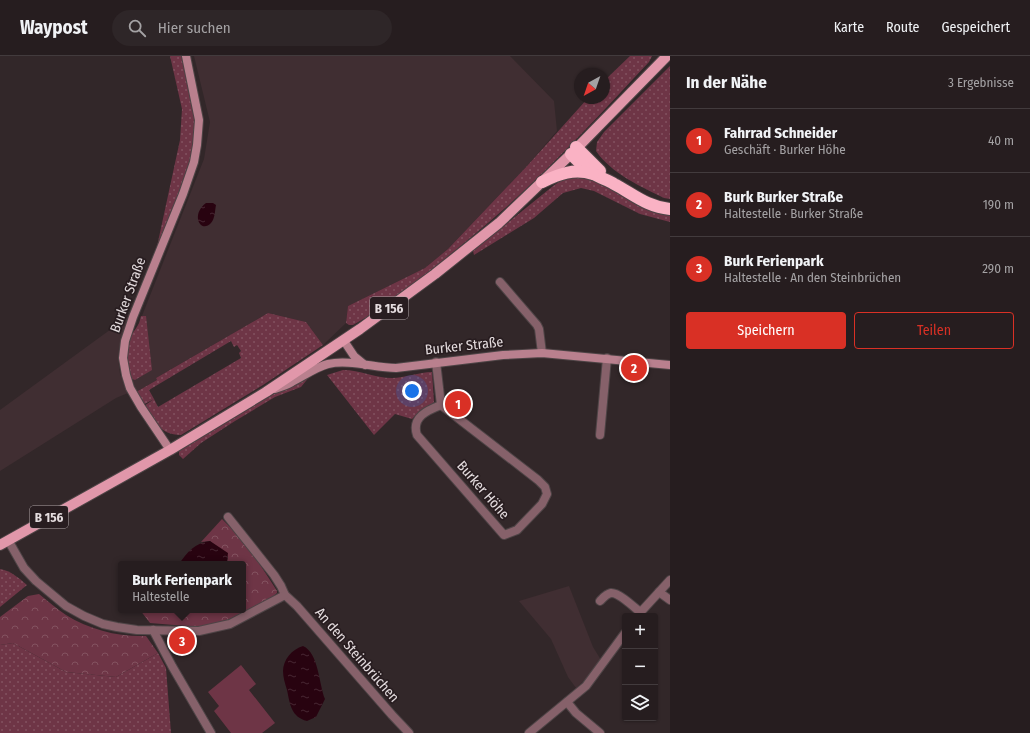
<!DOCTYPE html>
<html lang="de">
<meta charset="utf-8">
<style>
body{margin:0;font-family:"Fira Sans Condensed",sans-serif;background:#2e2628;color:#f1f3f6}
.controls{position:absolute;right:12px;bottom:12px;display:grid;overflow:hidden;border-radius:4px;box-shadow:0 1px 3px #0004}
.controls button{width:36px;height:36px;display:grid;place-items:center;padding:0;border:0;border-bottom:1px solid #423b3d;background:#261d1f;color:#f1f3f6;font:20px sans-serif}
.compass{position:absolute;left:574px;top:12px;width:36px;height:36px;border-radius:50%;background:#261d1f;box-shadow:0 1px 3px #0004;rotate:220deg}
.you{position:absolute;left:412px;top:335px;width:14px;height:14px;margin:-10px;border:3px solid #fff;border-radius:50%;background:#1a73e8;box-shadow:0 0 0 6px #1a73e833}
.badge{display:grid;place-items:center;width:26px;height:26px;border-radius:50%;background:#d93025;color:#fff;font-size:13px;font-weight:700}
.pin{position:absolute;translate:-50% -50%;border:2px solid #fff;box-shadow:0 1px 4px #0006}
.popup{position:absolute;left:118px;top:505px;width:128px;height:52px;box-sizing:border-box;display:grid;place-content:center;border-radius:4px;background:#261d1f;filter:drop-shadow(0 1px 3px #0005);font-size:13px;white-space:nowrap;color:#a4a2a4}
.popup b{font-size:15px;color:#f1f3f6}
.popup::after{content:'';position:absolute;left:50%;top:100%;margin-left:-8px;border:8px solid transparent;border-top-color:#261d1f}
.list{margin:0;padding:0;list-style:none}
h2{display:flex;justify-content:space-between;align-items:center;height:52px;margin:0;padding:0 16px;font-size:17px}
h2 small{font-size:13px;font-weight:400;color:#a4a2a4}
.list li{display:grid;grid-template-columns:26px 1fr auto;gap:12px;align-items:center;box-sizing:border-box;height:64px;padding:0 16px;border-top:1px solid #423b3d}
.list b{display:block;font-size:15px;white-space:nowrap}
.list p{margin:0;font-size:13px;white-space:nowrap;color:#a4a2a4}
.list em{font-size:13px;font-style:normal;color:#a4a2a4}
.actions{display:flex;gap:8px;padding:12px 16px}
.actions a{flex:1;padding:9px 0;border:1px solid #d93025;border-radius:4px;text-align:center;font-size:14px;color:#d93025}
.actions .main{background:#d93025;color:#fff}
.icon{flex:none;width:22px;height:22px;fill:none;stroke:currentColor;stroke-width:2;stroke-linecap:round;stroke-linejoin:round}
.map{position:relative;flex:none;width:670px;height:677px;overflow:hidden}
header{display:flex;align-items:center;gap:24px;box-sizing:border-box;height:56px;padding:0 20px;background:#261d1f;border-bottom:1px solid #423b3d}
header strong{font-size:19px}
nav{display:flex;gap:22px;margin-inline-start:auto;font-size:14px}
.search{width:280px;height:36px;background:#2e2628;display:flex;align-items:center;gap:10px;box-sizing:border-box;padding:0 14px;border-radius:22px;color:#a4a2a4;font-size:15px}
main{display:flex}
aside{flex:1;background:#261d1f}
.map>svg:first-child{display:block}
</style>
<header>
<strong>Waypost</strong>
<div class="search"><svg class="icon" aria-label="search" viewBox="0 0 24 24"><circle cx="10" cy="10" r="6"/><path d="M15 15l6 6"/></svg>Hier suchen</div>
<nav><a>Karte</a><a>Route</a><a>Gespeichert</a></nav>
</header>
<main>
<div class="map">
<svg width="670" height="677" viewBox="0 0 670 677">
<defs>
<pattern id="grass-dots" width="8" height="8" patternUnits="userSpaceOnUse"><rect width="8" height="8" fill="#6e3546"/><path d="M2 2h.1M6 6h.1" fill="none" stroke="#835260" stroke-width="1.8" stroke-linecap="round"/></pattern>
<pattern id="forest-crowns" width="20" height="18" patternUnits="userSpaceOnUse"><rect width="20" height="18" fill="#6e3546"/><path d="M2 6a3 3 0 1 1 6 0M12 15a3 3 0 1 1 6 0" fill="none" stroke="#835260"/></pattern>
<pattern id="water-ripples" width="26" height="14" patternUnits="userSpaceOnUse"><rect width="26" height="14" fill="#280310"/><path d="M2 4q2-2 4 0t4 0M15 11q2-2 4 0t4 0" fill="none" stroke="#472732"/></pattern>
</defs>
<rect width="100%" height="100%" fill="#322729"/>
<!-- built -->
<g fill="#402e32">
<path d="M194 0H510L554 45 557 75 527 110 448 193 425 212 348 250 346 267 323 289 306 266 268 257 156 322 157 324 136 336 129 313 131 279 138 270 204 103 210 66Z"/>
<path d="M129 260 121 282 118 301 120 318 128 337 116 342 0 415V354Z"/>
<path d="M569 530 593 591 601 604 591 618 576 632 568 621 551 583 519 545Z"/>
</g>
<!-- grass -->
<g fill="url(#grass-dots)">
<path d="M170 0H185L198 64 193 106 153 209 180 84 182 53Z"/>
<path d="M630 0H652L649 6C602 56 556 107 504 153 484 171 463 188 442 205 415 227 383 253 353 269H349L346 267 348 250 425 212 448 193 527 110 588 42H604V25Z"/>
<path d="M670 10V143L664 142C640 130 612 118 596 95L597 86 604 76Z"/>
<path d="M584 119 605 128 629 144 644 152 655 156 670 159V166L640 158 594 135 581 132 563 137 534 162 474 199 473 195 553 130 565 122Z"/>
<path d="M268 257 306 266 323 289 263 329 181 379C159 378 156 367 144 350L154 343 158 351 241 302 239 297 241 295 237 289 234 291 231 285 149 334 154 343 143 349 136 336 157 324 156 322Z"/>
<path d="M141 260H146L152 314 135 324 132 323C127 309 125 293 131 279 133 276 136 273 138 269 140 266 140 263 141 260Z"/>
<path d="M343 314C360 314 375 322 392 322 405 322 419 316 432 316L434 346 430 350 422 353 412 363 395 358 374 379 327 319Z"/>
<path d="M310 320 301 331 275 341 235 365 201 387 183 403 179 399V395L272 339 296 328Z"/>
<path d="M0 513C11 515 19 522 27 529L0 551Z"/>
<path d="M13 587 66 616 116 621 158 597 166 612 171 677H0V589Z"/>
</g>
<!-- forest -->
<g fill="url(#forest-crowns)">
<path d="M222 463C244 484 261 509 277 535V537L271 542 229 565 199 571 150 567 140 554H214L216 555 243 554V508H229L227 506 228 501 210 485 201 486Z"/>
<path d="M39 538C48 545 57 553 66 559 90 574 119 581 146 580L158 597 116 621 66 616 13 587 0 589V561L28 540Z"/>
</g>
<!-- pitch -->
<path fill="#6e3546" d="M241 609 256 628 249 634 275 667 262 677H231L214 655 219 650 208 636Z"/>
<!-- water -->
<g fill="url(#water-ripples)">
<path d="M206 147H213L216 149C215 154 215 163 211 167 201 178 190 159 206 147Z"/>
<path d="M210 485 228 497 227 506 229 508H179C187 496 195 487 210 485Z"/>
<path d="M303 590C319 597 319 629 325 643L316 661 307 665C291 661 290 648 287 634 285 628 283 621 283 615 283 604 292 593 303 590Z"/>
</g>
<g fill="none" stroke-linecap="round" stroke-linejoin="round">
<defs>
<g id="street">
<path d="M500 226 537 269 539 273 542 297"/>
<path d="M436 306 441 349 538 424 545 431 547 438 542 448 517 474 504 479 417 379C411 361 428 354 441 349"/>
<path d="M600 379 607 302"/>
<path d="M228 461 274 519 281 530 285 539 297 550 392 659 409 677"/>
<path d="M8 484 24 512 36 525 66 550 84 560 103 568 117 571 137 574 199 575 230 568 285 539"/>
<path d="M659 536 670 544"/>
<path d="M600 545C603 542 606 538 611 537 618 536 634 551 640 556"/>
<path d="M638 559 670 524"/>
<path d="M153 574 172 610 211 677"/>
<path d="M567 646 576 657 600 677"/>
<path d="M529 677 586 630 625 577"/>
</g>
<g id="secondary">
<path d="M344 285 354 300 365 309"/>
<path d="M275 333C281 331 287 329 292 326 304 320 316 311 328 308 349 303 375 312 396 312L503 299 542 297 670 309"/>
<path d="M170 394 141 351 130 332 126 319 123 302 125 285 133 261 183 138 194 106 197 89 199 64 186 0"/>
</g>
<path id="primary" d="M0 489 170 394 266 336 360 273 435 218 499 167 571 98 667 0"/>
<g id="highway">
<path d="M576 91 600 115"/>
<path d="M571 98C578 105 585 113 594 118 600 122 608 124 614 128 633 138 647 151 670 153"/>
<path d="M542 126C559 118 574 112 593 118"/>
</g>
</defs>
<!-- street casing -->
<use href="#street" stroke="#4e4446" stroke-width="10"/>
<!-- secondary casing -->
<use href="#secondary" stroke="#4e4446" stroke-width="10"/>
<!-- primary casing -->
<use href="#primary" stroke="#4e4446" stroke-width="12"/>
<!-- highway casing -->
<use href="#highway" stroke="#4e4446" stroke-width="14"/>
<!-- street -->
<use href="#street" stroke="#86616a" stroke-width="8"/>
<!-- secondary -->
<use href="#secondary" stroke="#b9808e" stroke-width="8"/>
<!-- primary -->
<use href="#primary" stroke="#e197aa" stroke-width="10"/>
<!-- highway -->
<use href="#highway" stroke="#fab2c4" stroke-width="12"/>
</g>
<g text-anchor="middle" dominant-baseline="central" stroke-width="3.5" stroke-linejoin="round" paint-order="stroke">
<!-- shield labels -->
<g fill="#281d20" stroke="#aca3a5" stroke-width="1">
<rect x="370" y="241" width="38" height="22" rx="3"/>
<rect x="30" y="450" width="38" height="22" rx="3"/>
</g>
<g font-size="13" font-weight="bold" fill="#e4dcde">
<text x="389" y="252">B 156</text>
<text x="49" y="461">B 156</text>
</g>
<!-- street labels -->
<g font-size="14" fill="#e4dcde" stroke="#281d20">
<text transform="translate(128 239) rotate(-70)">Burker Straße</text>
<text transform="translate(464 290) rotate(-6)">Burker Straße</text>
<text transform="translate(483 434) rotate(49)">Burker Höhe</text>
<text transform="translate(357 599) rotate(49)">An den Steinbrüchen</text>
</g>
</g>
</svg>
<div class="controls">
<button>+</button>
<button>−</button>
<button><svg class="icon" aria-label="layers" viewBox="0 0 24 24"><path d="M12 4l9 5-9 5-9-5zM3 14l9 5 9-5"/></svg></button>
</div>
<svg class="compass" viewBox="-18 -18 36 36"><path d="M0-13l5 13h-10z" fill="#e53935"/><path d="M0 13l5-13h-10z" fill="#a4a2a4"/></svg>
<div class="you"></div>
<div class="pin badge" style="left:458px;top:348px">1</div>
<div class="pin badge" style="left:634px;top:312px">2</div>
<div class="pin badge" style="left:182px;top:585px">3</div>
<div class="popup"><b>Burk Ferienpark</b>Haltestelle</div>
</div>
<aside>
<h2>In der Nähe<small>3 Ergebnisse</small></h2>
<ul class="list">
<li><span class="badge">1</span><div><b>Fahrrad Schneider</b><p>Geschäft · Burker Höhe</p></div><em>40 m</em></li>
<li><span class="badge">2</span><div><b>Burk Burker Straße</b><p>Haltestelle · Burker Straße</p></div><em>190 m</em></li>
<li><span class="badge">3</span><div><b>Burk Ferienpark</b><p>Haltestelle · An den Steinbrüchen</p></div><em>290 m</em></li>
</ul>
<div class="actions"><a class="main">Speichern</a><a>Teilen</a></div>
</aside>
</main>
